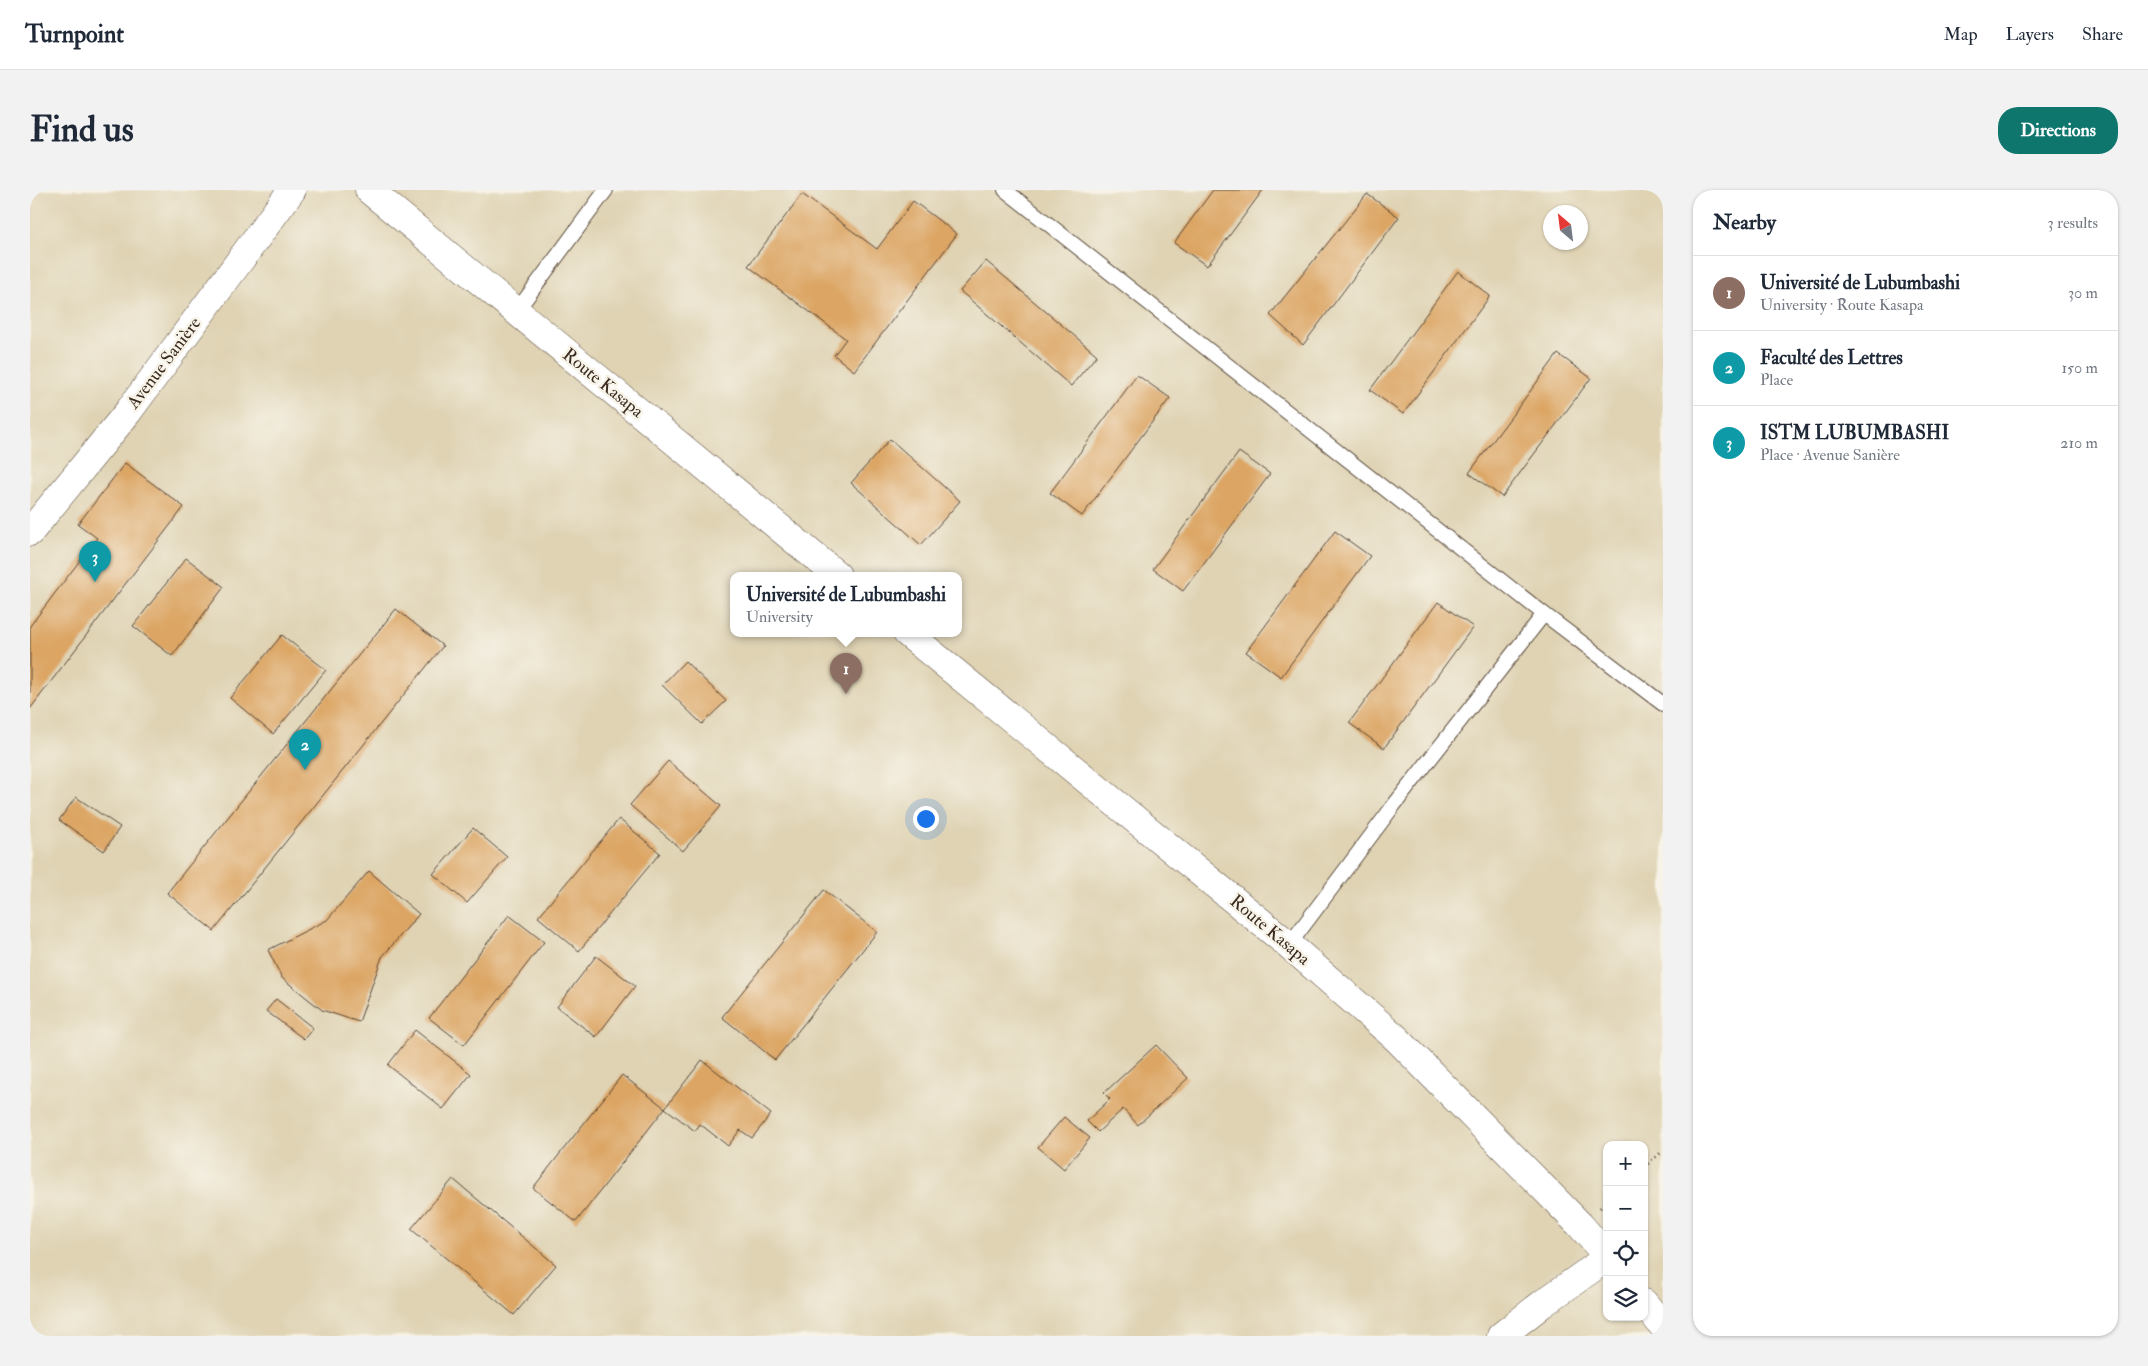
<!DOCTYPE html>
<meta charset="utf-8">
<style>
body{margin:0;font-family:"IM FELL Double Pica",serif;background:#f2f2f3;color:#1f2937}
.controls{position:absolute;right:15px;bottom:15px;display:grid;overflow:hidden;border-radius:10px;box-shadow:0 1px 4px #0004}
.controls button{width:45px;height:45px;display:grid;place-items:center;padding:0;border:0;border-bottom:1px solid #e0e1e3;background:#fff;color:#1f2937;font:25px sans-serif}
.compass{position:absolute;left:1513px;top:15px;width:45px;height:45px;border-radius:50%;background:#fff;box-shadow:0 1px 4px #0004;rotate:332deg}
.you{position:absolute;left:895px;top:628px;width:18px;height:18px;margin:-12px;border:4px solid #fff;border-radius:50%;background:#1a73e8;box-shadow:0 0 0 8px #1a73e833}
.badge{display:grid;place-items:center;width:32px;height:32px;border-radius:50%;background:#0f766e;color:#fff;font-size:16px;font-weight:700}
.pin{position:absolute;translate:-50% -41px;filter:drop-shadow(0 1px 2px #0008)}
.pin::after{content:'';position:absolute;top:26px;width:18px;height:15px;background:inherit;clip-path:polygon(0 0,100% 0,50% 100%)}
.popup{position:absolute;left:700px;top:382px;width:232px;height:65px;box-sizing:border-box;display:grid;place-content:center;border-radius:10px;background:#fff;filter:drop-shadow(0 1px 4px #0005);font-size:16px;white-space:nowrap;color:#747a83}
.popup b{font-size:19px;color:#1f2937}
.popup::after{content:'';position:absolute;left:50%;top:100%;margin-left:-10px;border:10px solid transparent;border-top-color:#fff}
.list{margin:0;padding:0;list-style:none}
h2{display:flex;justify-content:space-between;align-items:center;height:65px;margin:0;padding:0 20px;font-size:21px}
h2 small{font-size:16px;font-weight:400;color:#747a83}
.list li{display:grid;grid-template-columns:32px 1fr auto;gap:15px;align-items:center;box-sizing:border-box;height:75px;padding:0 20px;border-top:1px solid #e0e1e3}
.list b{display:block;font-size:19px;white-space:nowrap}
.list p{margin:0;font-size:16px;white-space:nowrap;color:#747a83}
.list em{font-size:16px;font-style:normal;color:#747a83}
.icon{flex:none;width:28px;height:28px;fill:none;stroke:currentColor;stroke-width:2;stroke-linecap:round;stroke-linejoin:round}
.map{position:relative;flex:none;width:1633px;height:1146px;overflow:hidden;border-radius:20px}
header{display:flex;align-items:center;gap:30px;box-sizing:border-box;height:70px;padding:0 25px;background:#fff;border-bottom:1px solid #e0e1e3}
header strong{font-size:24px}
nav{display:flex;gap:28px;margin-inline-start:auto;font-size:18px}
.intro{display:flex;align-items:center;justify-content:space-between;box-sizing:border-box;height:120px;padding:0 30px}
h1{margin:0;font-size:35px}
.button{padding:12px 22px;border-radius:20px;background:#0f766e;color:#fff;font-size:18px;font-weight:700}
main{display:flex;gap:30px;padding:0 30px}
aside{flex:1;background:#fff;border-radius:20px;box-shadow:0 1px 4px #0004}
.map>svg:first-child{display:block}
</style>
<header>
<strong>Turnpoint</strong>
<nav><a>Map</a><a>Layers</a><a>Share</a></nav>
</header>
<div class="intro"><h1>Find us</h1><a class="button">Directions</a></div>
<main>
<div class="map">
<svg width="1633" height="1146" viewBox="0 0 1633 1146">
<rect width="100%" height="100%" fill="#f7f3e8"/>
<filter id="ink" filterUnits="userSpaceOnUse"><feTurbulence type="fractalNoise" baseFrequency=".02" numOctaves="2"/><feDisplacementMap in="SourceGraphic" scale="10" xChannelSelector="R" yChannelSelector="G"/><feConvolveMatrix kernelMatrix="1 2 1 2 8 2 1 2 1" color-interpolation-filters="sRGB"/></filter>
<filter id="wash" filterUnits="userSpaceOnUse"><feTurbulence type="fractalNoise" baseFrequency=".0096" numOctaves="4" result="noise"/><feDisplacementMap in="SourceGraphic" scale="20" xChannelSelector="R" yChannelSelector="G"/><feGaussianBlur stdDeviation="1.12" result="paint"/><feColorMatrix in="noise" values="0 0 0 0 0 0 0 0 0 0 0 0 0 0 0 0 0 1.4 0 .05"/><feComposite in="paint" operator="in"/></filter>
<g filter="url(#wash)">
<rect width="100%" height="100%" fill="#eee2c4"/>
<!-- built -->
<path fill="#dfd3b4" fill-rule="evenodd" d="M0 0H1633V1146H0ZM1520 22H1550V52H1520ZM704 385H928V443H704ZM1577 955H1614V1127H1577Z"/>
<g id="blocks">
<!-- building -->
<g fill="#dca563">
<path d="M1183 0H1233L1177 76 1144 53Z"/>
<path d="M772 4 847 59 883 11 927 44 824 181 804 165 816 149 718 76Z"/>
<path d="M1337 4 1369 27 1273 155 1240 125Z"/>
<path d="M956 71 1067 165 1041 196 930 101Z"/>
<path d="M1428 81 1460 106 1373 224 1340 200Z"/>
<path d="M1528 164 1561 188 1472 307 1439 283Z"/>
<path d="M1107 185 1140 208 1052 326 1020 303Z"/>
<path d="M860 249 930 311 891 355 821 293Z"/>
<path d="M1209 262 1240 284 1153 401 1123 379Z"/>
<path d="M95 273 154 317 0 519V436L67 348 48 334Z"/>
<path d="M1305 341 1340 366 1251 487 1216 462Z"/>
<path d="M156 368 194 397 142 466 103 436Z"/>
<path d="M1408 412 1443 437 1354 558 1319 533Z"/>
<path d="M366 419 413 456 184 741 137 703Z"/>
<path d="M252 445 296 480 243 544 200 508Z"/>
<path d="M655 471 696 511 672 534 632 495Z"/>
<path d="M638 571 691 616 653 661 600 615Z"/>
<path d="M46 607 90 637 74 661 29 630Z"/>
<path d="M589 629 630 663 549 761 508 727Z"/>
<path d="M443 638 477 667 437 713 403 684Z"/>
<path d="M339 681 389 724 352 767 329 832 292 820 252 788 238 760 297 730Z"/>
<path d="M794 700 847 742 745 870 692 827Z"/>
<path d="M479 725 514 752 434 855 399 828Z"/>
<path d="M566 766 605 796 566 847 527 817Z"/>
<path d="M246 809 283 838 274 849 236 821Z"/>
<path d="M385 840 441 884 413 919 358 875Z"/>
<path d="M1126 855 1158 888 1108 935 1093 919 1068 942 1057 931 1080 909 1074 903Z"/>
<path d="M672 870 741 924 722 948 710 940 698 956 670 934 665 941 635 918Z"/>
<path d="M592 885 635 918 546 1032 503 998Z"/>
<path d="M1034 927 1060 948 1034 979 1008 957Z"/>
<path d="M423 989 526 1075 484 1125 381 1039Z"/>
</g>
</g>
</g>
<g filter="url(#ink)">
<use href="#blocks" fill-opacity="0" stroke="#564637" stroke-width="1"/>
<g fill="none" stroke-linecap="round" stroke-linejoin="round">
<defs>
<g id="service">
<path d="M975 0 1514 424 1633 514"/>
<path d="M486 122 576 0"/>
<path d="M1259 755 1364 615 1514 424"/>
</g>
<path id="minor" d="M0 342 98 222 262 0"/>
<path id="tertiary" d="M1471 1146 1512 1114 1577 1068"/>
<g id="secondary">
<path d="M339 0 807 385"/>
<path d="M877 443 1259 755 1366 848 1550 1035 1577 1066"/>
<path d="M1614 1113 1633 1136"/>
</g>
</defs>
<!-- service casing -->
<use href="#service" stroke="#564637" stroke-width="16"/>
<!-- minor casing -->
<use href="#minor" stroke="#564637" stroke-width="29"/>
<!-- tertiary casing -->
<use href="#tertiary" stroke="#564637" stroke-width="29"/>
<!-- secondary casing -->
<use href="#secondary" stroke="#564637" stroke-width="29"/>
<!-- path -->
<g stroke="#564637" stroke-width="3" stroke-dasharray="1 4" stroke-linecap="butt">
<path d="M1614 977 1633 961"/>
<path d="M1570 1018 1577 1011"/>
</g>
<!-- service -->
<use href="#service" stroke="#fff" stroke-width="14"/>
<!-- minor -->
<use href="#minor" stroke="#fff" stroke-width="28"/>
<!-- tertiary -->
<use href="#tertiary" stroke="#fff" stroke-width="28"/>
<!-- secondary -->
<use href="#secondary" stroke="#fff" stroke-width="28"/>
</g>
</g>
<g text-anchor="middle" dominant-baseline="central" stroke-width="5" stroke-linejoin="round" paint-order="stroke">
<!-- street labels -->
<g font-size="18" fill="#3b2a1e" stroke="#f7f3e8">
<text transform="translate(134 173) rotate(-53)">Avenue Sanière</text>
<text transform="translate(573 193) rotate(39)">Route Kasapa</text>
<text transform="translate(1240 740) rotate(40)">Route Kasapa</text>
</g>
</g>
</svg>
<div class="controls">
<button>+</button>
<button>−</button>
<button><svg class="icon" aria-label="locate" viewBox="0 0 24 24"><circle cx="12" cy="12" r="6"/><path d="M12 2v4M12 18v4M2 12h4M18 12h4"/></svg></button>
<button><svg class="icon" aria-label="layers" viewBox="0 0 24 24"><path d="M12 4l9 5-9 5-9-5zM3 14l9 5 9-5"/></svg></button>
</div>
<svg class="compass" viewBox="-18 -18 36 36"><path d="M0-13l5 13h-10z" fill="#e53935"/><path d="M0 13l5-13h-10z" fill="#747a83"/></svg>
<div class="you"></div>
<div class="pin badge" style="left:816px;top:504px;background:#8d6e63">1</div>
<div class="popup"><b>Université de Lubumbashi</b>University</div>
<div class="pin badge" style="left:275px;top:580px;background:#0f9aa8">2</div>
<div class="pin badge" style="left:65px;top:392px;background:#0f9aa8">3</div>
</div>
<aside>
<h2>Nearby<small>3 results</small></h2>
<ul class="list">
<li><span class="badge" style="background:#8d6e63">1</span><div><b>Université de Lubumbashi</b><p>University · Route Kasapa</p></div><em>30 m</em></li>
<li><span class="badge" style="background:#0f9aa8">2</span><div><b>Faculté des Lettres</b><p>Place</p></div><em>150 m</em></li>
<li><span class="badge" style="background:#0f9aa8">3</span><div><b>ISTM LUBUMBASHI</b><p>Place · Avenue Sanière</p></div><em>210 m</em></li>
</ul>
</aside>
</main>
